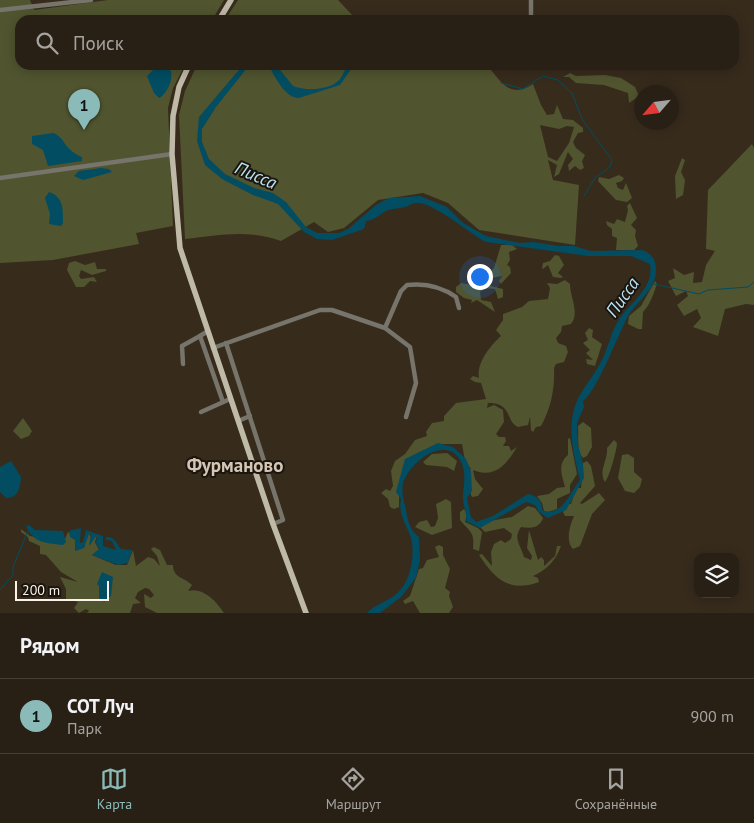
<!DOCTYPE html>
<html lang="ru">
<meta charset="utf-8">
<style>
body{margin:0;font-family:"PT Sans",sans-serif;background:#31281e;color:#f1f3f6}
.controls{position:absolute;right:15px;bottom:15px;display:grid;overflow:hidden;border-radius:10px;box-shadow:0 2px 12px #0003}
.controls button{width:45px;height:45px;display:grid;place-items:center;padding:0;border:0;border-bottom:1px solid #453e34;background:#292015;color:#f1f3f6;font:25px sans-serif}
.compass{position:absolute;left:634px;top:85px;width:45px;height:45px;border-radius:50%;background:#292015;box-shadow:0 2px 12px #0003;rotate:242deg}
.scale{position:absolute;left:15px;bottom:12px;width:94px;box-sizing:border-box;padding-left:5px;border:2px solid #fbf3e9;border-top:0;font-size:14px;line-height:18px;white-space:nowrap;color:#fbf3e9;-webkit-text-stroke:4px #1a150e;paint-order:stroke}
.you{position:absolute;left:479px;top:276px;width:18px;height:18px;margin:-12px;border:4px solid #fff;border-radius:50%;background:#1a73e8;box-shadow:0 0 0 8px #1a73e833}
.badge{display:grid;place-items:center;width:32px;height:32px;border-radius:50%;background:#8bbbb9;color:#111;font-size:16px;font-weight:700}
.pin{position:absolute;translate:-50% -41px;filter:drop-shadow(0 1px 2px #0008)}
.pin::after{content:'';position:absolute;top:26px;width:18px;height:15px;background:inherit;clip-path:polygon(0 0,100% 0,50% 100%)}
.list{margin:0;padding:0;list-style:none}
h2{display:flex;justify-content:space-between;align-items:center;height:65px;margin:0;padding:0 20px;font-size:21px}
h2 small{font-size:16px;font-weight:400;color:#a5a3a0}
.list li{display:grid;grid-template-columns:32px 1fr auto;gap:15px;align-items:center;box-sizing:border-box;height:75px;padding:0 20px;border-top:1px solid #453e34}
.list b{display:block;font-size:19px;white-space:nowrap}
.list p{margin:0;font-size:16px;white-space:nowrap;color:#a5a3a0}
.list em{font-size:16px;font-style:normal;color:#a5a3a0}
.icon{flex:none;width:28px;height:28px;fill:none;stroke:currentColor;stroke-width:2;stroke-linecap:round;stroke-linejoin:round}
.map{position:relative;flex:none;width:754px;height:613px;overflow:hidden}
.search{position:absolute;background:#292015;box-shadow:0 2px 12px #0003;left:15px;right:15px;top:15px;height:55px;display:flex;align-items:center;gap:12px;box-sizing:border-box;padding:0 18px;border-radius:15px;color:#a5a3a0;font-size:19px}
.sheet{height:140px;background:#292015}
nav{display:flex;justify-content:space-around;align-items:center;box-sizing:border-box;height:70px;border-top:1px solid #453e34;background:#292015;font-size:14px;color:#a5a3a0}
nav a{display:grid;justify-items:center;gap:2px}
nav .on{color:#8bbbb9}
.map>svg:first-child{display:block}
</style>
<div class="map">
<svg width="754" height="613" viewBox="0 0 754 613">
<rect width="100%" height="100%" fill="#372b1c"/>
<!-- green -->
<g fill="#50542f" fill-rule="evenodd">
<path d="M0 0H30L34 10 108 0H224L212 20H20V65H185L173 88 168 108 173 226 136 233 139 244 53 260 0 263Z"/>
<path d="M238 0H338L354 17 396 15 414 20H225Z"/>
<path d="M197 65H487C502 83 510 99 533 84L541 105 547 115 554 114 557 105 563 119 573 120 583 128V132L578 133 573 142 576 148 585 155 582 161 584 168 580 170 575 166 569 171 568 165 573 159 568 152 559 174 554 177 557 165 548 160 553 180 579 185 575 245 479 230 448 203 423 193 378 200 344 228 328 232 314 222 281 241C248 229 220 235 185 239L179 115 185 91ZM540 125 559 129 567 126 574 127 569 143 557 161 548 157Z"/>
<path d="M570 73 576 76 605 75 621 78 635 87 639 96 629 103 628 93 604 85 576 83 569 77H563Z"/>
<path d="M752 144 754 148V305L746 304 725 309 718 336 693 327 701 318 697 309 684 316 677 305 688 296 686 291 676 296 668 281 675 278 673 268 684 275 694 272 693 283 702 282 706 265 715 251 706 249 708 190Z"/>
<path d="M682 158 685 160 681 172 685 180 683 195 676 199 675 176Z"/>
<path d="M619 175 624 178 622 181 616 183 618 188 623 190 626 183 632 198 627 202 616 200 598 181 599 177 609 179Z"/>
<path d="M630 203 637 218 631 225 636 230 635 236 638 246 634 250H616L617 238 612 236V229L607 225 606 221 614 224 617 219 625 222 628 210 627 206Z"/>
<path d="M501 245H512L517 249 509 252 510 260 507 265 510 267 511 273 501 284 499 281 502 276 492 278 488 274 494 268Z"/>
<path d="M555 255 559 256 564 265 558 273 563 277 561 278 553 277 548 265 543 269 542 268 543 263 550 261Z"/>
<path d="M75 261 85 265 95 262 97 269H106V271L92 275 81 270 79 276 81 279 94 277 97 282 90 281 84 287H76L67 270 69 263Z"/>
<path d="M484 280 491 286 503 289V297L498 299 495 289 485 288 480 292 481 300 491 302 495 312 477 300 471 303 472 300 464 298 456 292V287L461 283 478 286Z"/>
<path d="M565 280 570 284C570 297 580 313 571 324L562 326 561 332 556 338 558 343 566 346 568 352 564 362 556 364 554 368C555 388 551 408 541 426L536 427 533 432 531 430 530 417 528 425 518 427C505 421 513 403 488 403L487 408 494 405 503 410 504 422 496 434 499 437H505L506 441 503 446H509L511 451 517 447C506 465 495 479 473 470L475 479 483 489 478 496 472 497 471 495 469 470 471 469 465 461 462 444H444L420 455 399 483V507L394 509 390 507 388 499 381 493 386 489 390 491 393 486 391 471 395 461 405 454 415 440 427 436 426 432 432 423 444 421V416L456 403 486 399 481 383 475 382 470 379 473 376 479 378C476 363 491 345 501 336L496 330 503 320V314L522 307 529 301 548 299 550 288 547 283 557 284Z"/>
<path d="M655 281 657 284C653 295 651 303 643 312L642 329H638L628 324 629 316 641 306Z"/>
<path d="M589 328 593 330 592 337 602 344 595 366 587 364 586 359 593 360 586 353 590 350 583 343 588 340 585 333Z"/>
<path d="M23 418 32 431 29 436 21 439 13 431Z"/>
<path d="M583 422 591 428 592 447 587 456 583 458C576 451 579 436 578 426Z"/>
<path d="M570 438 577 474 570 485V493L557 499V509L548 512 544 511 542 503 537 496 549 494 557 488 565 487C562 476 557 464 568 455V439Z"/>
<path d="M614 440 617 443C617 450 609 478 605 482 598 470 608 461 607 448Z"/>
<path d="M447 453 457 461 454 471 447 467 426 465 423 462 432 454Z"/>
<path d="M628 454 634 458V472L642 479 640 487 634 493 625 491 618 478 622 455Z"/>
<path d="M587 461 591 466 595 486 580 503 582 504 599 493 605 500 592 514 580 546 573 549C565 541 570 525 574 516H565L563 512 569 504H571L576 488H581L583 463Z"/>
<path d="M446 499 451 502 452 528 432 535 415 527 419 522 427 520 431 527 435 526 438 518 436 504Z"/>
<path d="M528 506 535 508 543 518C540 528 530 529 521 527 513 538 520 544 524 557L531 560 532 556 527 548 529 530 538 560 541 557 544 560V566L555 556 557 546H561C556 560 547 570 533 576L538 578 539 582C509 593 495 579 479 555L482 554 492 566 491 552 494 544 501 540 505 543 511 539 512 534 504 528 485 532 479 526 490 521 512 517Z"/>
<path d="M464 509 467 514 465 522 478 528 482 532 479 551 473 549C475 532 470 532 460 520V512Z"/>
<path d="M21 529 30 536 64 541 68 532 76 539 75 550H76L80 545 85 547V541L89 533 91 538 90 545 94 536 97 535 95 542 99 550 92 555 116 565H127L133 550 136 566 148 557 154 559 160 566 157 556 151 549 154 547 160 550 167 565H173C173 578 184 577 192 585L188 591C203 587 216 601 224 613H157L145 607 144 594 151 598 154 595 149 589 145 588 138 592 135 598 141 603 133 604 130 613H87L89 611 86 609 79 613 74 608 78 602 66 599V589L60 577 78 582 61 572 46 555 40 554V546L29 541 28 537 21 532Z"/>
<path d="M439 545 443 547V555L450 569 445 588 450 592 449 596 453 607 449 613H420L413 601 405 604 403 601 410 596 419 569 423 568 427 560 439 557 435 547Z"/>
</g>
<!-- water -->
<g fill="#024d62">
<path d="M243 65H248L247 68 216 107 202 129V142L209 159 225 174 254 188 273 193 286 202 306 227 317 233H339L348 229 376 205 389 198 420 196 447 207 463 223 486 236 520 243 534 242 558 246H574L591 251 642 250C655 254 658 266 655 278 650 295 636 302 628 316 618 335 597 391 583 401L584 407 577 423 578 445 583 464 584 478 566 510 548 518 539 512 535 505 526 502 480 528 466 521C467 512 463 506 463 498 463 487 466 478 463 467 452 431 410 459 403 484 401 492 404 502 406 510 408 522 410 530 419 537L420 560 416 578 401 597 380 613H367C377 602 391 602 401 589 411 577 415 554 411 538 406 523 398 515 401 499L396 492 405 459 438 443 453 447 466 459 471 471 472 491 467 498 471 517 476 522 493 516 528 494C537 496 542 500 542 510 561 519 570 492 580 480 573 453 565 421 580 395 587 383 596 372 602 360 609 346 611 331 620 318 631 302 654 288 650 264L631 256H588L486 242C469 233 432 201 416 203 412 203 409 206 405 207 399 209 392 208 386 211 379 215 375 220 366 221L364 229 332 240 317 239 304 232 278 204 253 195 222 179 205 165 197 141 199 117Z"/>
<path d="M269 65H276L293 86C305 91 330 91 340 79 343 75 345 69 348 65H354L340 85 299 98C285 98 274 76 269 65Z"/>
<path d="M165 66 171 71C173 80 167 94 159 98L154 93 147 76 155 68Z"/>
<path d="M54 133C66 139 63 149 82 157V161L48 166 43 150 32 144V136Z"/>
<path d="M101 168 109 169 112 172 83 180 74 176 79 171Z"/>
<path d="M49 192C64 197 63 210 63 223L61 226 49 224 50 214 45 198Z"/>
<path d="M11 461 21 477C20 487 19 498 6 498L0 492V467Z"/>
<path d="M29 525 35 530 63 531 66 542 63 545C46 543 33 543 26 526Z"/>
<path d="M81 528 80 543 83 542 86 530 103 536V546L116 550 112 541 106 540V537C115 536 117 544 121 549L132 550 128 563 118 565 92 555 99 549 96 543 97 535 89 546 91 534H89L84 548 75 551V540L70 537 69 531Z"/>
<path d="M102 572 113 577 111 596 104 602 99 598V586L97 584Z"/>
</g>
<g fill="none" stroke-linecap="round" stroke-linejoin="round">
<!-- stream -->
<g stroke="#024d62" stroke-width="1">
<path d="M501 83 523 89 543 76 558 80 572 93 582 119 612 160 610 167 595 178 584 196"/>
<path d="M654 284 699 294 708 290 748 287 754 282"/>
<path d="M0 590 13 575V567L28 531"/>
</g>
<!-- minor -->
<g stroke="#76746b" stroke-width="4.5">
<path d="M531 0V17"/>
<path d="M0 10 91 0"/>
<path d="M0 178 172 154"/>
<path d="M385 328 401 291 407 285C424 283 442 287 456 297L459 308"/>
<path d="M208 331 200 336 223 402"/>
<path d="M226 343 283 520 273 524"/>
<path d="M213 348 320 310H332L385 328 410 347 416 383 406 417"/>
<path d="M183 364 182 346 200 336"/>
<path d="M201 412 230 399"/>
<path d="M238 421 250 416"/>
</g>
<!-- major -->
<g stroke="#bfbaa7" stroke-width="5.5">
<path d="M219 20 231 0"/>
<path d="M189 65 179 87 173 116 172 154 180 248 273 524 306 613"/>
</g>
</g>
<g text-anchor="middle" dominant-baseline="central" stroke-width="4" stroke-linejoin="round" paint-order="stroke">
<!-- water labels -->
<g font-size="18" font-style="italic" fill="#bae3f3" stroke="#1a150e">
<text transform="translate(256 175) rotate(23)">Писса</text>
<text transform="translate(622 297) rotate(-55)">Писса</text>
</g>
<!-- quarter labels -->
<g font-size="19" font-weight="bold" fill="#d5c5b2" stroke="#1a150e">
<text x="235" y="465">Фурманово</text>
</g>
</g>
</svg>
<div class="controls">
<button><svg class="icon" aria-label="layers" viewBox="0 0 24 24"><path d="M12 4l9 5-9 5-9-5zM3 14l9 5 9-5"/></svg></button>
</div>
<svg class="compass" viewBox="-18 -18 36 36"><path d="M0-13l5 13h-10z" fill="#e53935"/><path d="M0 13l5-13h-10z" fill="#a5a3a0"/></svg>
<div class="scale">200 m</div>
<div class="you"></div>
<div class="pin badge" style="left:84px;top:130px">1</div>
<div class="search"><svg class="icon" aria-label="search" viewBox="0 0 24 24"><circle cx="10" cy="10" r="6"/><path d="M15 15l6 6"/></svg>Поиск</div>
</div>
<section class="sheet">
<h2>Рядом<small></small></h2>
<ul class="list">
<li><span class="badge">1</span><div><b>СОТ Луч</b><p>Парк</p></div><em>900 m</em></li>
</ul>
</section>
<nav>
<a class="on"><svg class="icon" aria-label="map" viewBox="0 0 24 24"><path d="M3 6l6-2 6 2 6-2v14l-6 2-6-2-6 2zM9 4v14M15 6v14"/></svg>Карта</a>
<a><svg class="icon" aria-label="directions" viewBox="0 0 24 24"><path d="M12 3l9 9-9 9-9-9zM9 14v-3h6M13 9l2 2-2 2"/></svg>Маршрут</a>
<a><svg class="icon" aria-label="saved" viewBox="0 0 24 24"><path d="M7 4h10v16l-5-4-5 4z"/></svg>Сохранённые</a>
</nav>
